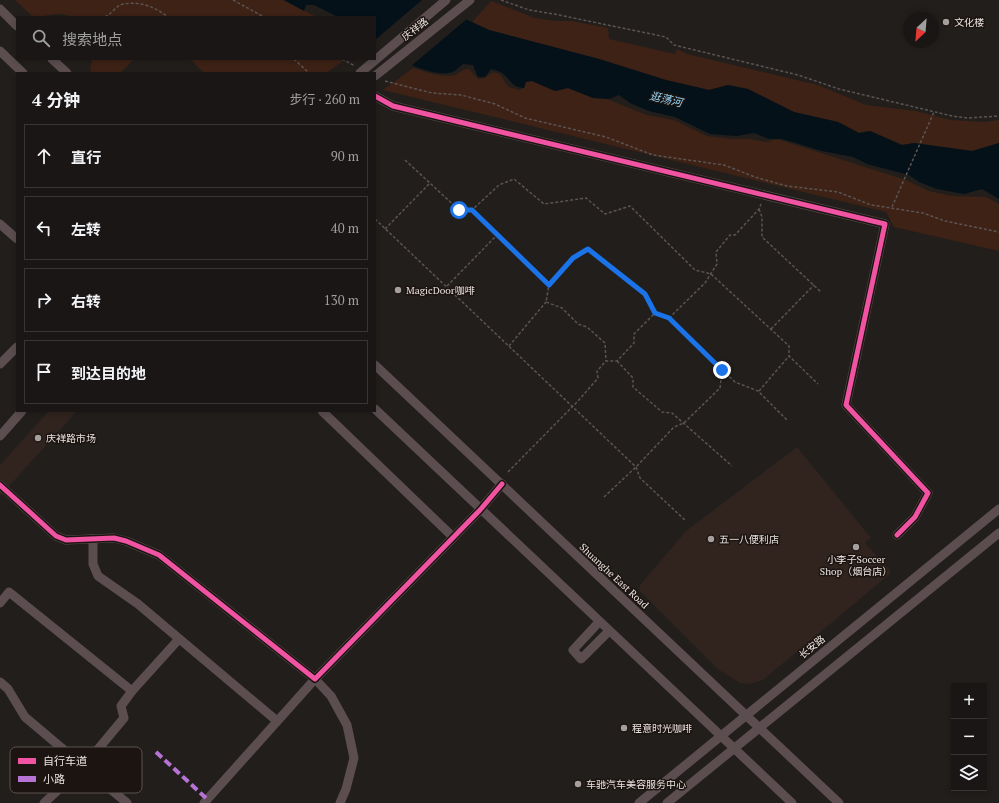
<!DOCTYPE html>
<html lang="zh">
<meta charset="utf-8">
<style>
body{margin:0;font-family:"PT Serif","Noto Sans SC",serif;background:#231f1e;color:#f1f3f6}
.controls{position:absolute;right:12px;bottom:12px;display:grid;overflow:hidden;border-radius:0px;box-shadow:0 2px 6px #0003}
.controls button{width:36px;height:36px;display:grid;place-items:center;padding:0;border:0;border-bottom:1px solid #383534;background:#1a1615;color:#f1f3f6;font:20px sans-serif}
.compass{position:absolute;left:903px;top:12px;width:36px;height:36px;border-radius:50%;background:#1a1615;box-shadow:0 2px 6px #0003;rotate:206deg}
.stop{position:absolute;width:12px;height:12px;margin:-9px;border:3px solid #1a73e8;border-radius:50%;background:#fff}
.stop.end{background:#1a73e8;border-color:#fff;box-shadow:0 1px 4px #0008}
.list{margin:0;padding:0;list-style:none}
h2{display:flex;justify-content:space-between;align-items:center;height:52px;margin:0;padding:0 16px;font-size:17px}
h2 small{font-size:13px;font-weight:400;color:#9f9fa0}
.list li{display:grid;grid-template-columns:26px 1fr auto;gap:12px;align-items:center;box-sizing:border-box;height:64px;margin:0 8px 8px;padding:0 8px;border:1px solid #383534;border-radius:0px}
.list b{display:block;font-size:15px;white-space:nowrap}
.list em{font-size:13px;font-style:normal;color:#9f9fa0}
.icon{flex:none;width:22px;height:22px;fill:none;stroke:currentColor;stroke-width:2;stroke-linecap:round;stroke-linejoin:round}
.map{position:relative;flex:none;width:999px;height:803px;overflow:hidden}
.search{position:absolute;background:#1a1615;box-shadow:0 2px 6px #0003;left:16px;top:16px;width:360px;height:44px;display:flex;align-items:center;gap:10px;box-sizing:border-box;padding:0 14px;border-radius:0px;color:#9f9fa0;font-size:15px}
.panel{position:absolute;background:#1a1615;box-shadow:0 2px 6px #0003;left:16px;top:72px;width:360px;height:340px;border-radius:0px}
.map>svg:first-child{display:block}
</style>
<div class="map">
<svg width="999" height="803" viewBox="0 0 999 803">
<rect width="100%" height="100%" fill="#221e1c"/>
<!-- built -->
<g fill="#31241e">
<path d="M49 411H77L0 496V465Z"/>
<path d="M797 447 871 538 865 543 890 570V574L763 680 749 684 740 683 719 670 641 592 639 589 640 585 686 531Z"/>
</g>
<!-- green -->
<g fill="#3d2215">
<path d="M15 0H283L317 17H72C57 10 48 17 33 17Z"/>
<path d="M491 1 535 18 556 21H572L608 28 609 39 675 54 677 49 687 54 818 85 866 105 916 111 951 120 985 122 999 120V143L972 151 914 143 902 145 870 131 859 133 838 122 794 112 748 89 728 85 709 90 666 80 599 59 489 30 472 22Z"/>
<path d="M92 59H134L120 73H93L90 70Z"/>
<path d="M190 59H346L326 73H204Z"/>
<path d="M413 68C426 72 441 78 455 75 460 73 462 69 469 69L478 79C485 80 487 75 492 73 501 70 504 83 509 87 512 88 516 89 519 90L524 88 526 82 532 81 555 91 568 88 593 98 607 99 647 115 674 120 707 136 731 139H749L767 142 777 139 906 180 929 191 952 196 986 197 999 204V251L894 227 886 212 383 90Z"/>
</g>
<!-- water -->
<path fill="#041119" d="M284 0H425L489 30 599 59 666 80 709 90 728 85 748 89 794 112 838 122 859 133 870 131 902 145 914 143 972 151 999 143V199L982 189 964 194 937 189 919 182 909 175 867 164 853 157 822 151 782 139H769L754 133 737 136 710 134 675 117 649 111 630 103 619 95 609 99 593 98 568 88 555 91 532 81 526 82 524 88C507 87 511 72 491 69L485 77H478L473 65 463 64C458 68 454 73 447 73 427 76 394 56 375 47V17H338L314 5H306L304 11Z"/>
<!-- pier -->
<path fill="#221e1c" d="M422 0H430L468 18 411 66 375 49V40Z"/>
<g fill="none" stroke-linecap="round" stroke-linejoin="round">
<!-- path -->
<g stroke="#5c5353" stroke-width="1.5" stroke-dasharray="3 2" stroke-linecap="butt">
<path d="M233 0 264 17"/>
<path d="M501 0 529 10 554 14 666 37 674 45 798 75 839 89 952 116 968 118 999 116"/>
<path d="M105 17C111 14 115 8 120 5 137 0 154 6 168 17"/>
<path d="M294 59 309 73"/>
<path d="M342 59 355 66"/>
<path d="M385 81 432 93 461 95 495 104 525 118 606 137 653 155 724 165 755 177 787 186 838 192 871 205 923 213 945 221 999 232"/>
<path d="M405 160 459 210H472L499 185 514 179 544 204 586 198 605 214 630 206 695 270 711 274 789 346V356L818 384"/>
<path d="M892 207 934 112"/>
<path d="M759 209 762 217V237L821 292"/>
<path d="M472 210 549 285 546 302 562 308 578 324 587 327 605 343 606 361"/>
<path d="M375 219 636 467 640 478 686 521"/>
<path d="M385 229 430 183"/>
<path d="M549 285 573 257 588 249 645 294 655 313"/>
<path d="M447 286 497 235"/>
<path d="M771 329 814 285"/>
<path d="M509 346 546 302"/>
<path d="M617 361 633 378V387L662 412 672 413 732 466"/>
<path d="M722 370 735 382 758 391 788 421"/>
<path d="M759 391 789 356"/>
<path d="M508 472 578 401 598 378 597 371 606 361H617L634 343V334L655 313 669 318 705 283 717 264 716 252 730 235H735L759 209 761 204"/>
<path d="M604 497 636 467 674 427 684 423 720 388 722 370 669 318"/>
</g>
<!-- minor -->
<g stroke="#5c4e50" stroke-width="9">
<path d="M0 9 17 26"/>
<path d="M0 51 23 73"/>
<path d="M52 59 67 73"/>
<path d="M360 73 446 0"/>
<path d="M375 76 470 0"/>
<path d="M375 96 393 106 885 224 846 405 928 493 915 517 897 535"/>
<path d="M0 224 17 239"/>
<path d="M0 364 17 347"/>
<path d="M375 365 839 803"/>
<path d="M375 409 792 803"/>
<path d="M322 411 453 537"/>
<path d="M0 436 22 411"/>
<path d="M0 485 56 536 66 540 114 538 126 541 159 555 315 679 480 510 502 484"/>
<path d="M93 539V564L98 576 138 604 277 721"/>
<path d="M0 603 9 592 132 691"/>
<path d="M599 622 573 650 581 659 609 631"/>
<path d="M0 682 8 689 25 717 127 803"/>
<path d="M44 803 84 766 124 718 121 706 132 691 179 639"/>
<path d="M204 803 315 679 331 696 347 725 354 758 346 789 340 803"/>
<path d="M639 803 999 509"/>
<path d="M667 803 999 533"/>
</g>
<!-- quiet -->
<path stroke="#b673d3" stroke-width="4" stroke-dasharray="8 4" stroke-linecap="butt" d="M156 752 207 799"/>
<defs>
<g id="cycleway">
<path d="M375 96 393 106 885 224 846 405 928 493 915 517 897 535"/>
<path d="M0 485 56 536 66 540 114 538 126 541 159 555 315 679 480 510 502 484"/>
</g>
</defs>
<!-- cycleway casing -->
<use href="#cycleway" stroke="#1c1410" stroke-width="8"/>
<!-- cycleway -->
<use href="#cycleway" stroke="#f153a3" stroke-width="5"/>
</g>
<g fill="none" stroke-linecap="round" stroke-linejoin="round">
<!-- route -->
<path stroke="#1a73e8" stroke-width="5" d="M459 210H472L549 285 573 258 588 249 645 294 655 313 669 318 722 370"/>
</g>
<!-- markers -->
<g fill="#a49f9c" stroke="#1c1410" stroke-width="1.5">
<circle cx="946" cy="22" r="4"/>
<circle cx="398" cy="290" r="4"/>
<circle cx="38" cy="438" r="4"/>
<circle cx="711" cy="539" r="4"/>
<circle cx="856" cy="547" r="4"/>
<circle cx="624" cy="728" r="4"/>
<circle cx="578" cy="784" r="4"/>
</g>
<g text-anchor="middle" dominant-baseline="central" stroke-width="3" stroke-linejoin="round" paint-order="stroke">
<!-- poi labels -->
<g font-size="10" fill="#eae4e1" stroke="#1c1410" text-anchor="start">
<text x="954" y="22">文化楼</text>
<text x="406" y="290">MagicDoor咖啡</text>
<text x="46" y="438">庆祥路市场</text>
<text x="719" y="539">五一八便利店</text>
<text x="856" y="559" text-anchor="middle">小李子Soccer<tspan x="856" dy="12">Shop（烟台店）</tspan></text>
<text x="632" y="728">程意时光咖啡</text>
<text x="586" y="784">车驰汽车美容服务中心</text>
</g>
<!-- street labels -->
<g font-size="10" fill="#eae4e1" stroke="#1c1410">
<text transform="translate(415 29) rotate(-38)">庆祥路</text>
<text transform="translate(614 576) rotate(43)">Shuanghe East Road</text>
<text transform="translate(812 647) rotate(-39)">长安路</text>
</g>
<!-- water labels -->
<g font-size="11" font-style="italic" fill="#94d8fd" stroke="#1c1410">
<text transform="translate(666 99) rotate(13)">逛荡河</text>
</g>
</g>
<!-- legend -->
<rect x="10" y="747" width="132" height="46" rx="6" fill="#1c1410" stroke="#5a524f" stroke-width="1"/>
<rect x="18" y="758" width="18" height="6" fill="#f153a3"/>
<rect x="18" y="776" width="18" height="6" fill="#b673d3"/>
<g font-size="11" fill="#eae4e1">
<text x="43" y="765">自行车道</text>
<text x="43" y="783">小路</text>
</g>
</svg>
<div class="controls">
<button>+</button>
<button>−</button>
<button><svg class="icon" aria-label="layers" viewBox="0 0 24 24"><path d="M12 4l9 5-9 5-9-5zM3 14l9 5 9-5"/></svg></button>
</div>
<svg class="compass" viewBox="-18 -18 36 36"><path d="M0-13l5 13h-10z" fill="#e53935"/><path d="M0 13l5-13h-10z" fill="#9f9fa0"/></svg>
<div class="stop" style="left:459px;top:210px"></div>
<div class="stop end" style="left:722px;top:370px"></div>
<div class="search"><svg class="icon" aria-label="search" viewBox="0 0 24 24"><circle cx="10" cy="10" r="6"/><path d="M15 15l6 6"/></svg>搜索地点</div>
<section class="panel">
<h2>4 分钟<small>步行 · 260 m</small></h2>
<ul class="list">
<li><svg class="icon" aria-label="ahead" viewBox="0 0 24 24"><path d="M12 20V5M6 11l6-6 6 6"/></svg><div><b>直行</b></div><em>90 m</em></li>
<li><svg class="icon" aria-label="left" viewBox="0 0 24 24"><path d="M17 20v-9H6M10 6l-5 5 5 5"/></svg><div><b>左转</b></div><em>40 m</em></li>
<li><svg class="icon" aria-label="right" viewBox="0 0 24 24"><path d="M7 20v-9h11M14 6l5 5-5 5"/></svg><div><b>右转</b></div><em>130 m</em></li>
<li><svg class="icon" aria-label="arrive" viewBox="0 0 24 24"><path d="M6 21V4h12l-3 4 3 4H6"/></svg><div><b>到达目的地</b></div></li>
</ul>
</section>
</div>
